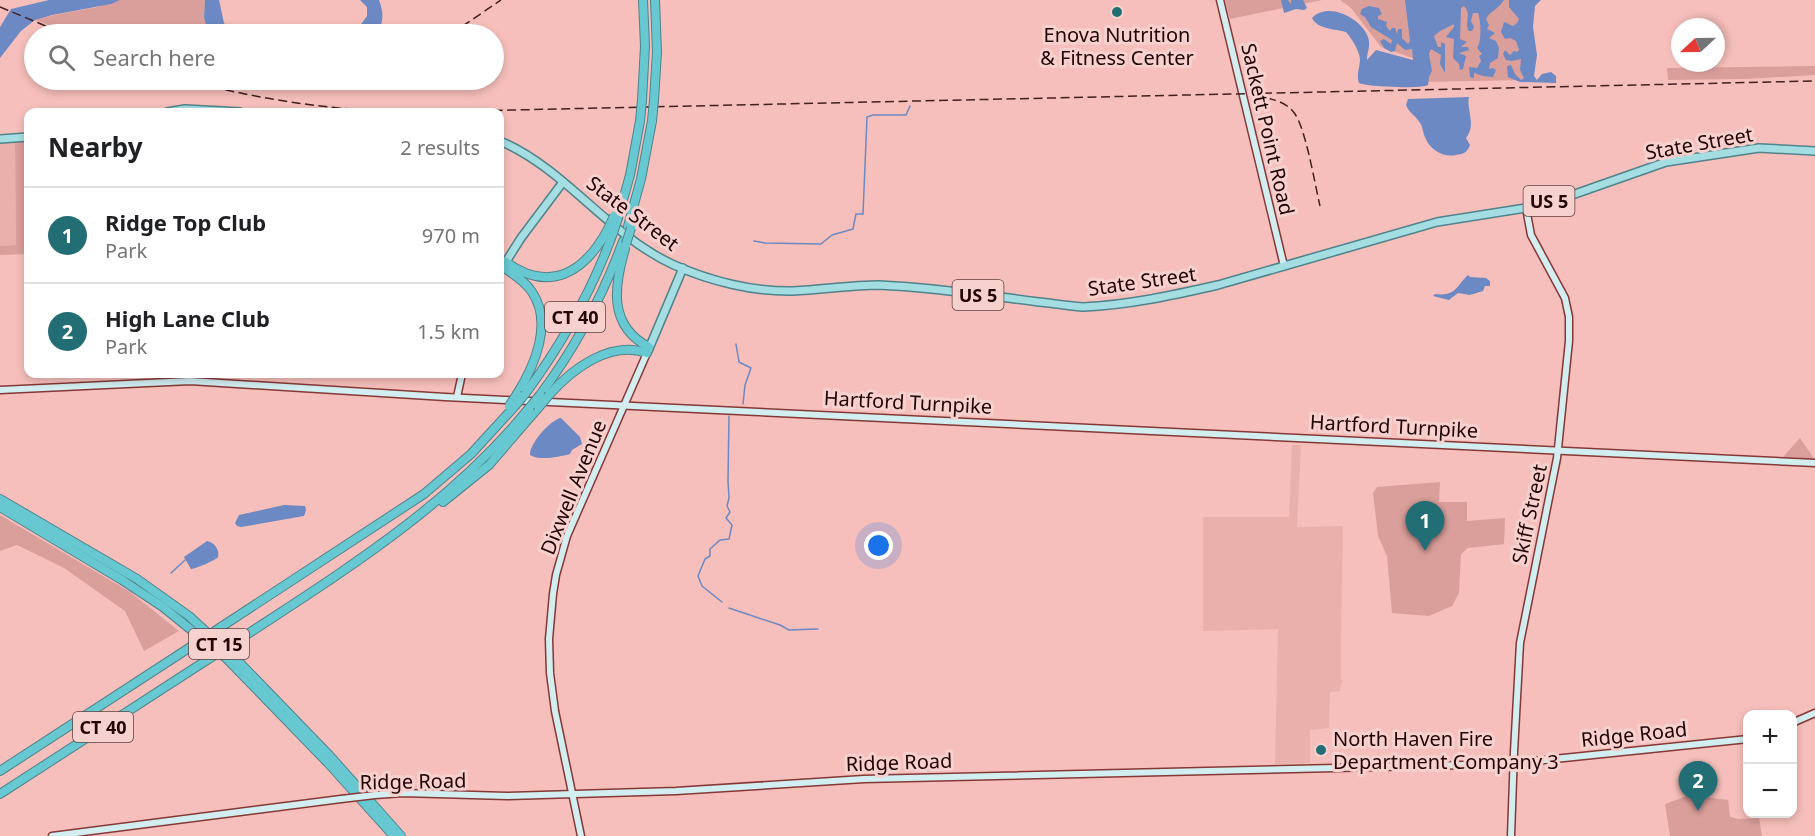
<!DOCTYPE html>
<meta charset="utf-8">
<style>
body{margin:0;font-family:"Noto Sans",sans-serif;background:#f2f2f2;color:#202124}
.controls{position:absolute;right:18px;bottom:18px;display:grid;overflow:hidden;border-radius:12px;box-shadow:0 3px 9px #0003}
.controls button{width:54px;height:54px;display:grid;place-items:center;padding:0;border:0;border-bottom:2px solid #e0e0e0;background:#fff;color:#202124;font:30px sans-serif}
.compass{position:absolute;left:1671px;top:18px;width:54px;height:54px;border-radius:50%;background:#fff;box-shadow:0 3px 9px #0003;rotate:248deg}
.you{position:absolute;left:879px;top:546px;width:21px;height:21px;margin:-15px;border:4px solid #fff;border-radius:50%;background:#1a73e8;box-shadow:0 0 0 9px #1a73e833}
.badge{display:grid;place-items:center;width:39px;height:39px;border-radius:50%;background:#236e74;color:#fff;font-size:20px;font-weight:700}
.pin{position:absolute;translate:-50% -50px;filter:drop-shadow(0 2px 3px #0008)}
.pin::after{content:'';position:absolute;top:32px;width:21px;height:18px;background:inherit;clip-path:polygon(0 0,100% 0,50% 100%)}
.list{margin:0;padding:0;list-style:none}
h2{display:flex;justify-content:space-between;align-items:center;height:78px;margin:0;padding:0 24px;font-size:26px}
h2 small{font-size:20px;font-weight:400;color:#757577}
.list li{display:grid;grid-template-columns:39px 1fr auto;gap:18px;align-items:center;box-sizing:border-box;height:96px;padding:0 24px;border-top:2px solid #e0e0e0}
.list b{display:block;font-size:22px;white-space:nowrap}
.list p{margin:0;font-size:20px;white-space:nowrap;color:#757577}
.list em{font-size:20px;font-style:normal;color:#757577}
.icon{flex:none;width:33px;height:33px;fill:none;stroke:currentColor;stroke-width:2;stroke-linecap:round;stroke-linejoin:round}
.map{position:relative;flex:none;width:1815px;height:836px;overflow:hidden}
.search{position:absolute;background:#fff;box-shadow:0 3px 9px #0003;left:24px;top:24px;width:480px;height:66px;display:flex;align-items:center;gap:15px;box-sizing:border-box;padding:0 21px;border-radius:33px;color:#757577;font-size:22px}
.panel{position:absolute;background:#fff;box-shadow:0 3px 9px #0003;left:24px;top:108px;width:480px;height:270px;border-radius:12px}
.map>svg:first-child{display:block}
</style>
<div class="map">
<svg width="1815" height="836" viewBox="0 0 1815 836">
<rect width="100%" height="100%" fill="#f6bfbb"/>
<!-- built -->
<g fill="#eab0ab">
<path d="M15 142 16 245 0 246V143Z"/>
<path d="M1292 445H1301L1297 527 1343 526 1341 637V678L1343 682 1341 683 1340 691 1330 692 1329 728 1310 730V763L1275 764 1278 629 1203 631V517H1289Z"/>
</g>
<!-- green -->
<g fill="#da9f9b">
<path d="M120 0H205L204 17 208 34H73L35 20C63 11 93 11 120 0Z"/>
<path d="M1225 0H1322L1230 19Z"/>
<path d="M1340 0H1524L1533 80 1420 82 1418 60 1381 47 1351 8Z"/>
<path d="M1815 66V75L1746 79 1668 80 1667 68Z"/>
<path d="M28 141V254L0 255V246L16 245 15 142Z"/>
<path d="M1800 438 1815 460 1784 459 1783 457Z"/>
<path d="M1440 482 1439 502H1467V521L1505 518 1504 544 1468 548 1461 554 1459 593 1452 606 1429 616 1392 613 1387 556 1378 536 1373 493 1377 487Z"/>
<path d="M0 515 130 592 179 631 144 651 125 611 64 568 17 545 0 551Z"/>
<path d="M1689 795 1728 800 1730 817 1739 819 1759 818 1762 836H1670L1665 804Z"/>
</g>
<!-- water -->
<g fill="#6c89c3">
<path d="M49 0H120L111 4 52 15 35 20 21 31 0 58V27L11 9Z"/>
<path d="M205 0H219L224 23 232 34H208L204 17Z"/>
<path d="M360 0H379C384 13 384 23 376 34H354L367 16V7Z"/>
<path d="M1281 0H1288L1291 4V0H1303L1307 8 1304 10 1296 9 1284 13Z"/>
<path d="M1405 0H1504C1498 10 1490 11 1486 19L1489 25 1487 29 1495 33 1489 38 1496 41 1499 48 1498 58 1490 63 1489 69 1493 68 1496 70 1493 77 1483 76 1474 73V78L1470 77 1469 67 1477 68 1481 61 1479 56 1482 54 1477 48C1482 42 1481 21 1478 13H1473L1471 21 1474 27 1472 31H1469C1464 24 1472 14 1464 6L1461 8 1460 39 1467 42 1461 47H1468L1469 50 1459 53 1466 56 1463 69 1460 70 1459 64 1453 58 1454 39 1446 37 1454 27V24L1440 31 1434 36 1438 47H1441V42L1445 44V73L1440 64 1441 55 1431 49 1429 54 1432 71 1429 77 1428 85C1421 89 1368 87 1359 83 1356 74 1360 68 1360 59 1359 50 1352 39 1346 32 1335 29 1317 29 1312 18 1328 1 1361 18 1368 37 1371 46 1367 52 1367 60L1376 50 1413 60 1412 49 1405 50 1397 43 1395 51 1391 52 1384 48 1380 41 1384 39 1391 44 1392 40 1371 27 1365 17 1360 14 1362 9 1369 6 1379 8 1382 14 1378 16V19L1387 22 1386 26 1390 31 1392 28H1395L1397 34 1398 29H1402V38L1408 44 1410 41Z"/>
<path d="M1509 0H1541L1535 6 1533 27 1537 55 1534 76 1537 80 1542 74 1551 72 1556 76V83L1520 82 1508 77 1507 66 1511 65 1515 74 1521 80 1524 78 1520 70 1521 59 1512 61 1506 60 1503 54 1505 50 1510 55 1514 51 1517 52 1519 50 1516 41 1510 38 1505 39 1501 32 1504 22 1513 26 1517 23 1519 19 1509 7Z"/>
<path d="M1469 97C1466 110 1477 124 1466 138L1470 145C1467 153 1463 154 1456 155 1443 158 1429 149 1425 137 1423 133 1423 127 1420 123 1416 116 1409 113 1406 105L1408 99Z"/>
<path d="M1468 275 1470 277 1486 278 1490 281V286H1485L1483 291 1470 295 1458 293 1449 300 1433 296 1435 294C1456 297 1457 285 1468 275Z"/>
<path d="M561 418 580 437 582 444 572 450 570 454C559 457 540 461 530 455 529 444 550 420 561 418Z"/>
<path d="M284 505 305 506 306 510 304 516 241 527 237 526 235 523 239 515Z"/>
<path d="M207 541C214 542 220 550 218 557 216 560 195 569 191 569L184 557Z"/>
</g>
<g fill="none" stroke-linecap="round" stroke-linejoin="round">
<!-- stream -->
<g stroke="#6c89c3" stroke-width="1.5">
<path d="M754 241 765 243 821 244 832 235 853 229 856 214H863L867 117 873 115H906L910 106"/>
<path d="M736 344 739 362 751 368 745 385 743 404"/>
<path d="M171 573 185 560"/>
<path d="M722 602 702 586 698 576 705 559 710 556V549L720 540 729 539 732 525 726 518 730 512 727 506 729 498 728 481 729 416"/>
<path d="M729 608 780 625 789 630 818 629"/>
</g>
<defs>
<g id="secondary">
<path d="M1220 0 1284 266"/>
<path d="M0 390 190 381 445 397 1815 463"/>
<path d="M457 397 462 374"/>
<path d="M1792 723 1815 713"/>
<path d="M375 795 403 793 507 796 676 791 864 779 1506 764 1748 739"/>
<path d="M52 836 341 799"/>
<path d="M581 836 555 711 550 673 549 639 553 594 556 575 567 536 647 353"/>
<path d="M1511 836 1514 752 1520 643 1557 458 1569 341V317L1565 298 1531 235 1526 208"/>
</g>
<g id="primary">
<path d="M167 112 185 109 240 112"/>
<path d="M0 139 28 137"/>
<path d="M500 141C566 169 608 235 674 265 710 281 753 292 793 291 822 290 850 285 879 285 947 288 1016 300 1083 307 1129 305 1174 295 1218 285L1437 222 1526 208 1572 195 1666 162 1759 148 1815 151"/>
<path d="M504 265 521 238 563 182"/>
<path d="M648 351 683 268"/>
</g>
<g id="highway">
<path d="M642 100 645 46 643 0"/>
<path d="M654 100 657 52 655 0"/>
<path d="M618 218 630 175 640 121"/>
<path d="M628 226 641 179 652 121"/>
<path d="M625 249C614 286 608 326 649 347"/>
<path d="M506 262C550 294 585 272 608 229"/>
<path d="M503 267C513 274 525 281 532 292 553 323 535 365 517 394"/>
<path d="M525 394C562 344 592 291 613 233"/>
<path d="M540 395C575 348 603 296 623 241"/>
<path d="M549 395C572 369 610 340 647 353"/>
<path d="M0 499 137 579 189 616 238 661 330 756 401 836"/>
<path d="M443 502 489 465 539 407"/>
<path d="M0 507 122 580 163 607 226 658 328 763 392 834"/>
<path d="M221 627 424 494 471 454 515 406"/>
<path d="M237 641C342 572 450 506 530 407"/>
<path d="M0 771 192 646"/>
<path d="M0 794 207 660"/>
</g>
</defs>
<!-- secondary casing -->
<use href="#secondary" stroke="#853836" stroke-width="9"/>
<!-- primary casing -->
<use href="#primary" stroke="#50838a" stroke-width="10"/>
<!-- highway casing -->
<use href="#highway" stroke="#50838a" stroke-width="10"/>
<!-- secondary -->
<use href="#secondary" stroke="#d2eef1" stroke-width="6"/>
<!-- primary -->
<use href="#primary" stroke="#a4dee3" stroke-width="7"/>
<!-- highway -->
<use href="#highway" stroke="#68c8d1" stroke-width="8"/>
<!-- rail -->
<g stroke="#412020" stroke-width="1.5" stroke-dasharray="9 4.5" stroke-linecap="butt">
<path d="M0 7 65 34"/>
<path d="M451 34 501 0"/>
<path d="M186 80C264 101 342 112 423 112L1815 81"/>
<path d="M245 88 286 87 325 80"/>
<path d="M1267 98C1279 101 1288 104 1295 114 1306 130 1315 185 1320 206"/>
</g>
<defs>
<path id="secondary-bridge" d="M341 799 375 795"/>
<g id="highway-bridge">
<path d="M640 121 642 100"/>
<path d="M652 121 654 100"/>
<path d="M608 229 614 216"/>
<path d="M613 233 618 218"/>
<path d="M626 244 631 228"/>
<path d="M509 406 517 394"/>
<path d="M515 406 525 394"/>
<path d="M530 407 540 395"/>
<path d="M539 407 549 395"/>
<path d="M192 646 221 627"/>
<path d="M207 660 237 641"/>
</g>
</defs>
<!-- secondary-bridge casing -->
<use href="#secondary-bridge" stroke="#853836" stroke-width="9" stroke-linecap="butt"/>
<!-- highway-bridge casing -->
<use href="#highway-bridge" stroke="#50838a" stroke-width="10" stroke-linecap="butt"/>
<!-- secondary-bridge -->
<use href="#secondary-bridge" stroke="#d2eef1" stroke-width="6"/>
<!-- highway-bridge -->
<use href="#highway-bridge" stroke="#68c8d1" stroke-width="8"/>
</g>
<!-- markers -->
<g fill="#236e74" stroke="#f7d1ce" stroke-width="2">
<circle cx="1117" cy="12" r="6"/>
<circle cx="1321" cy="750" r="6"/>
</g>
<g text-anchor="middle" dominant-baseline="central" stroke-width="6" stroke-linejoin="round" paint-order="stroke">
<!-- shield labels -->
<g fill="#f7d1ce" stroke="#624241" stroke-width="1.5">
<rect x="1523.5" y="186" width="51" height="30" rx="4.5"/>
<rect x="952.5" y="280" width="51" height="30" rx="4.5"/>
<rect x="545" y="302" width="60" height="30" rx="4.5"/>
<rect x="189" y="629" width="60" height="30" rx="4.5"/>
<rect x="73" y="712" width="60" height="30" rx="4.5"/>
</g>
<g font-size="18" font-weight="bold" fill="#220405">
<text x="1549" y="201">US 5</text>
<text x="978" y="295">US 5</text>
<text x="575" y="317">CT 40</text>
<text x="219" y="644">CT 15</text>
<text x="103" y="727">CT 40</text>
</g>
<!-- poi labels -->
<g font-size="20" fill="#220405" stroke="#f7d1ce">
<text x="1117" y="34">Enova Nutrition<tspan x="1117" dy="23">&amp; Fitness Center</tspan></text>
<text x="1333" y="738" text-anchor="start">North Haven Fire<tspan x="1333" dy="23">Department Company 3</tspan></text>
</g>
<!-- street labels -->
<g font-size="20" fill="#220405" stroke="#f7d1ce">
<text transform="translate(1268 129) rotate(77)">Sackett Point Road</text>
<text transform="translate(1699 143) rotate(-10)">State Street</text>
<text transform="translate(633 213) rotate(37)">State Street</text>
<text transform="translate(1142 281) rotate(-8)">State Street</text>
<text transform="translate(908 402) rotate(3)">Hartford Turnpike</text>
<text transform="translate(1394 426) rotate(3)">Hartford Turnpike</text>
<text transform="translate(573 487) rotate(-68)">Dixwell Avenue</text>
<text transform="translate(1529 514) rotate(-78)">Skiff Street</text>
<text transform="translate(1634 734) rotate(-6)">Ridge Road</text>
<text transform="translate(899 762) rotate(-2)">Ridge Road</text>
<text transform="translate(413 781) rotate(-1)">Ridge Road</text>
</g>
</g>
</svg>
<div class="controls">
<button>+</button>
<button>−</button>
</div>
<svg class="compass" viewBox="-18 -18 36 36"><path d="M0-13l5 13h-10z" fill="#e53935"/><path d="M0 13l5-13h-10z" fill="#757577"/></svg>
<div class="you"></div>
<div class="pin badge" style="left:1425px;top:551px">1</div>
<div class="pin badge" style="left:1698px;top:811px">2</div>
<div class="search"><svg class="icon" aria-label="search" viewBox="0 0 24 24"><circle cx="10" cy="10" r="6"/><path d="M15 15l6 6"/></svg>Search here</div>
<section class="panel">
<h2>Nearby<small>2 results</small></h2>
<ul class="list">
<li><span class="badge">1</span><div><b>Ridge Top Club</b><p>Park</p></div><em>970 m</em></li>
<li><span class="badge">2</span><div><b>High Lane Club</b><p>Park</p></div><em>1.5 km</em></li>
</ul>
</section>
</div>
